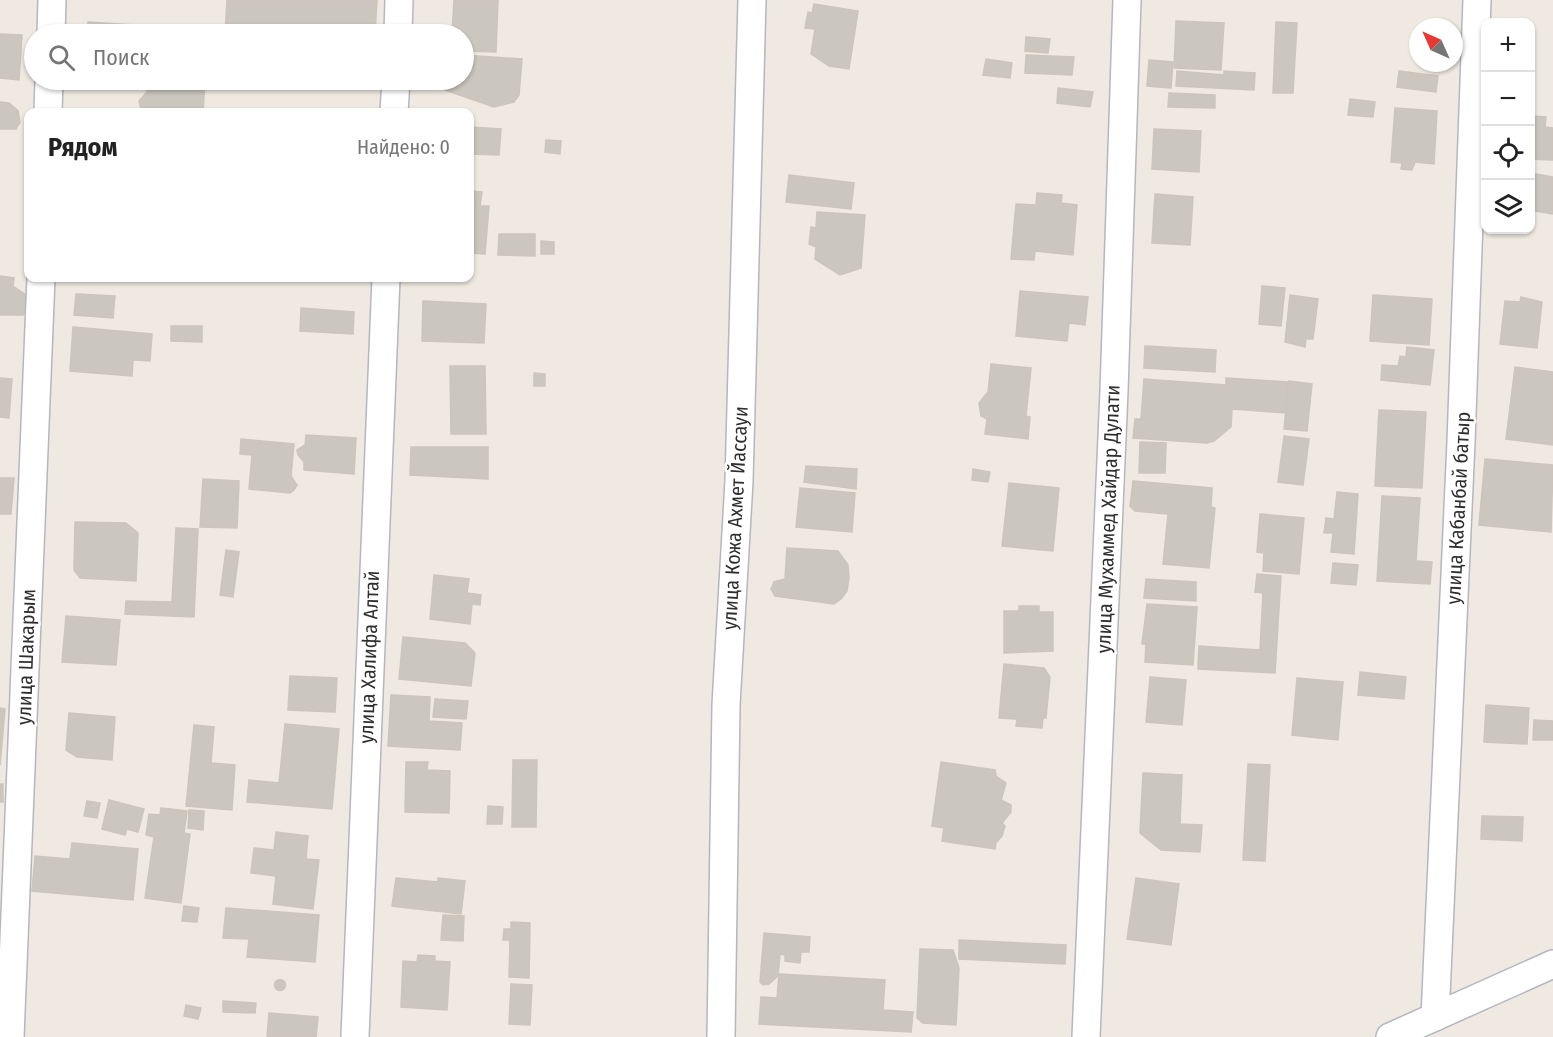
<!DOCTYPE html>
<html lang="ru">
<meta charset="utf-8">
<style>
body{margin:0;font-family:"Fira Sans Condensed",sans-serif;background:#f2f2f2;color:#222}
.controls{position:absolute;right:18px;top:18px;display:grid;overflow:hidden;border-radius:12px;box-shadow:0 2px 4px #0004}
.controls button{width:54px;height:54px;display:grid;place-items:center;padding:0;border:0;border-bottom:2px solid #e0e0e0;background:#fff;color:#222;font:30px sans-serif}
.compass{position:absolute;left:1409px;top:18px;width:54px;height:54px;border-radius:50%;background:#fff;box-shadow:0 2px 4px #0004;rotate:315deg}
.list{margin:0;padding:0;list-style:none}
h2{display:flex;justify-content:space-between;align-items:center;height:78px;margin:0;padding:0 24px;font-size:26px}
h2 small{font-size:20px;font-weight:400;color:#767676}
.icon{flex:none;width:33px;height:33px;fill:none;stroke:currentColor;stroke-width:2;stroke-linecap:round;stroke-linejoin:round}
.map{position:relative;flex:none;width:1553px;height:1037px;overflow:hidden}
.search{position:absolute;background:#fff;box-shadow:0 2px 4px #0004;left:24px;top:24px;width:450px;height:66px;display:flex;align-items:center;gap:15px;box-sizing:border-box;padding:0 21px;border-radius:33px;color:#767676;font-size:22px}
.panel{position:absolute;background:#fff;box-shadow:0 2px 4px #0004;left:24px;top:108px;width:450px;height:174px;border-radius:12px}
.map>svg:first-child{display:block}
</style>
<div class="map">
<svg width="1553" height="1037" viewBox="0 0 1553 1037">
<rect width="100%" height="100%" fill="#efe9e1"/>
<!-- building -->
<g fill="#cbc7bf" stroke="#cbc5ba" stroke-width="1.5">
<path d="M227 0H377L375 34H225Z"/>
<path d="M454 0H498L496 52 464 51V34H452Z"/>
<path d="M814 4 858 11 849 69 829 66 811 54 815 29 805 28 808 12 812 13Z"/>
<path d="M1176 21 1224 23 1221 70 1174 68Z"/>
<path d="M88 22 150 26V34H87Z"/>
<path d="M1276 22 1297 23 1293 93H1273Z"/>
<path d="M0 34 22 35 19 80 0 78Z"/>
<path d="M1026 37 1050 39 1048 53 1025 51Z"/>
<path d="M464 55 522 59 519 95 514 102 494 107 445 90 441 86V80H464Z"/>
<path d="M1026 55 1074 57 1072 75 1025 73Z"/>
<path d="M986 59 1012 63 1010 78 983 75Z"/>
<path d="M1149 60 1173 62 1171 88 1147 86Z"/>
<path d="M1177 71 1224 75V71L1255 73 1254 90 1176 86Z"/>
<path d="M1399 71 1438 76 1436 92 1397 87Z"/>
<path d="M136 80H205L203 112H147L141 109 139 101 148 91 140 86Z"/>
<path d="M1058 88 1093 92 1090 107 1057 103Z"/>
<path d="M1169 93 1215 95V108L1168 107Z"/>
<path d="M1350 99 1375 102 1373 117 1348 115Z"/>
<path d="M0 102 9 103 18 111 20 122 16 129H0Z"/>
<path d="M1395 108 1437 111 1434 164 1415 162 1412 170 1401 169 1402 163 1391 162Z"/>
<path d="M1530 116 1546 117 1545 127 1553 128V160L1530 159Z"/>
<path d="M470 127 501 129 499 155 470 154Z"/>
<path d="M1154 129 1201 131 1199 172 1152 169Z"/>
<path d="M546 140 561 141 560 154 545 152Z"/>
<path d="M1530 173 1553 177V214L1530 210Z"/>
<path d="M789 175 854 183 851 209 786 202Z"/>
<path d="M470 191 482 192 480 206H489L485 254 470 253Z"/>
<path d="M1037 193 1062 195 1061 203 1077 205 1073 255 1035 251 1034 260 1011 259 1016 204 1036 205Z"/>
<path d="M1155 194 1193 197 1190 245 1152 243Z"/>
<path d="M817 212 865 215 861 268 840 275 815 259 816 247 809 244 811 227 816 228Z"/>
<path d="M499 234H535V256L498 255Z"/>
<path d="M541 241 554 242V254H541Z"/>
<path d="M0 276 14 278 13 286 26 295 27 306 23 315H0Z"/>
<path d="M1262 286 1285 288 1281 326 1259 324Z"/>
<path d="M1020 291 1088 297 1085 325 1069 323 1067 341 1016 336Z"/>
<path d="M76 294 115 296 113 318 74 315Z"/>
<path d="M1290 295 1318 299 1313 339H1306L1305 347 1285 342Z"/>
<path d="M1373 295 1432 299 1429 345 1370 341Z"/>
<path d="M1521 297 1542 302 1537 348 1500 344 1505 301 1520 302Z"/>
<path d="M423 301 486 304 484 343 422 341Z"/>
<path d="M301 308 354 312 353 334 300 331Z"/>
<path d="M171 326H202V342L171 341Z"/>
<path d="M73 327 152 334 150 361 133 360 132 376 70 371Z"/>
<path d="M1145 346 1216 350 1215 372 1144 368Z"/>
<path d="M1407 347 1434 350 1430 385 1381 380 1382 365 1398 366 1400 356 1406 357Z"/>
<path d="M991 364 1031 368 1026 416 1030 417 1028 439 985 434 987 419 981 416 979 403 988 392Z"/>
<path d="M450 366H485L486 434H451Z"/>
<path d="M1515 367 1553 372V445L1506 439Z"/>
<path d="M534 373 545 374V386H534Z"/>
<path d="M0 378 12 379 9 418 0 417Z"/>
<path d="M1226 378 1288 382 1286 413 1232 409 1231 427 1214 441 1207 443 1133 438 1135 419H1141L1144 379 1226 385Z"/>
<path d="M1289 381 1312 384 1307 431 1284 429Z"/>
<path d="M1379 410 1426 412 1422 488 1375 486Z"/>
<path d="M306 435 356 438 354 474 304 470V462L298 455 297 450 305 445Z"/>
<path d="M1284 436 1309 439 1303 485 1278 482Z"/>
<path d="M241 439 294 444 291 476 297 485 294 490 290 493 249 489 252 455 240 454Z"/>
<path d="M1140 442 1166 443 1165 473H1139Z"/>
<path d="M411 447H488V479L410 475Z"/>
<path d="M1485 459 1553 465 1551 532 1479 525Z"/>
<path d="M806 466 857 469 856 489 804 482Z"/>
<path d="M973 469 990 472 988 482 972 480Z"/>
<path d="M0 478H14L11 514H0Z"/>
<path d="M203 479 239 481 237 528 200 527Z"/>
<path d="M1133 481 1212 488 1211 507 1215 508 1209 568 1163 564 1168 514 1135 511 1130 506Z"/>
<path d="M1009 483 1059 488 1053 551 1002 546Z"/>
<path d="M800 488 855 493 852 532 796 527Z"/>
<path d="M1337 492 1358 494 1354 554 1331 552 1333 533H1324L1326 518 1334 519Z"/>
<path d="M1382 496 1420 498 1416 561 1432 562 1430 584 1377 581Z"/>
<path d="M1260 514 1304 518 1299 574 1263 571 1264 553 1257 552Z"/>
<path d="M75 522 126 523 138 533 136 581 80 578 74 570Z"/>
<path d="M176 528 198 529 194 617 125 614 126 601 172 602Z"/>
<path d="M787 548 838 551 848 565 849 578 847 591 841 599 834 604 775 596 771 589 774 582 785 579Z"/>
<path d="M226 550 239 552 233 597 220 595Z"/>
<path d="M1333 563 1358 565 1356 585 1331 583Z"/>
<path d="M1257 574 1281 576 1275 673 1198 669 1199 646 1260 650 1263 593 1255 592Z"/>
<path d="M434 575 469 579 467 593 481 595 480 605 472 604 470 624 430 619Z"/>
<path d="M1146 579 1196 582V601L1144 598Z"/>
<path d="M1147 604 1197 607 1193 665 1145 662 1146 644H1142Z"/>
<path d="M1019 606H1039V612H1053V651L1004 653V611H1019Z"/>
<path d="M66 616 120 620 116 665 62 662Z"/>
<path d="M403 637 465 643 475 653 471 686 399 679Z"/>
<path d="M1004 664 1044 668 1050 677 1046 718H1043L1042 728 1016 726 1017 719 999 718Z"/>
<path d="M1360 672 1406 677 1404 699 1358 695Z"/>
<path d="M290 676 337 678 335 712 288 710Z"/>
<path d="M1150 677 1186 680 1182 725 1146 722Z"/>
<path d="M1297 678 1343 682 1338 740 1292 735Z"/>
<path d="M391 695 430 697 429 721 462 723 460 750 388 746Z"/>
<path d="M435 699 468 701 466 719 433 717Z"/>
<path d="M1486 705 1529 708 1527 744 1484 742Z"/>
<path d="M0 708 5 709 0 765Z"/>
<path d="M69 713 115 717 112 760 77 757 66 750Z"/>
<path d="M1534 720 1553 721V740H1533Z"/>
<path d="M285 724 339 729 332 809 247 802 249 780 279 783Z"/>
<path d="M194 725 214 727 211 763 235 765 232 810 186 806Z"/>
<path d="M513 760H537L536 827H512Z"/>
<path d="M406 762H428L427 770 450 771 449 813 405 812Z"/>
<path d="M941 762 995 770 996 776 1006 783 1001 800 1011 805V812L1002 823 1005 826 1002 836 996 843 995 849 942 841 944 828 932 826Z"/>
<path d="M1248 764 1270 765 1265 861 1243 860Z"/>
<path d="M1143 773 1182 775 1180 824 1202 825 1200 852 1161 850 1140 833Z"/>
<rect x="0" y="784" width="3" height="18"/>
<path d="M109 800 144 809 138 832 127 829 125 835 102 829Z"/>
<path d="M87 801 100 803 97 818 84 816Z"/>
<path d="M488 806 503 807 502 824H487Z"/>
<path d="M161 808 187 811 184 833 190 834 181 903 145 898 154 837 146 835 149 814 160 815Z"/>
<path d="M189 810 204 811 203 830 188 828Z"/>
<path d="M1482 816 1523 817 1522 841 1481 839Z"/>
<path d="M276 832 308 836 306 859 319 860 313 909 273 904 276 876 251 873 254 848 274 850Z"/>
<path d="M72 843 138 849 133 900 32 891 35 856 70 859Z"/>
<path d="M396 878 438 882V878L465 881 461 914 392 906Z"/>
<path d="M1136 878 1179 884 1171 945 1127 939Z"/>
<path d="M184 906 199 908 197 922 182 921Z"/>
<path d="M226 908 319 915 315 962 247 957 249 939 223 938Z"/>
<path d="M443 915 464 916 463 941 441 940Z"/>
<path d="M511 922 530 923 529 978 509 977 510 940H503L504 929H511Z"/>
<path d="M764 933 810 937 809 952H801L800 963 785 961V955L780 954 778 976 769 984 763 985 760 982Z"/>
<path d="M959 940 1066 945 1065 964 959 959Z"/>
<path d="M920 949 953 950 959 968 956 1025 923 1023 917 1018Z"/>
<path d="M418 955 435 956V961L450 962 447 1010 401 1007 403 961 417 962Z"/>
<path d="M779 974 885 980 883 1010 913 1012 911 1032 759 1024 761 997 777 998Z"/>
<circle cx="280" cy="985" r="5.5"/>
<path d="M511 984 532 985 530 1025 509 1024Z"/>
<path d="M223 1001 256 1003 255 1013 223 1012Z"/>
<path d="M186 1005 201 1008 198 1019 184 1016Z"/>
<path d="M269 1013 318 1017 316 1037H267Z"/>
</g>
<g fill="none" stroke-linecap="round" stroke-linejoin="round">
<defs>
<g id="street">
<path d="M51 34 52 0"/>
<path d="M398 34 399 0"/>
<path d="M48 112 49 80"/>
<path d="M394 112 396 80"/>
<path d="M1435 1017 1461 442 1477 0"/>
<path d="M10 1037 41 278"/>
<path d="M355 1037 386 278"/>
<path d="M721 1037 726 705 739 481 752 0"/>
<path d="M1086 1037 1114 391 1127 0"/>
<path d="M1390 1037 1553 964"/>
</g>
</defs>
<!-- street casing -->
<use href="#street" stroke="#b4b7c1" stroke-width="30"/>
<!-- street -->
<use href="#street" stroke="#fff" stroke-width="27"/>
</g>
<g text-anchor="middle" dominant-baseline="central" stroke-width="5" stroke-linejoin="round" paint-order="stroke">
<!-- street labels -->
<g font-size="20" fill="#2e2e2e" stroke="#fff">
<text transform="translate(1458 508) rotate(-87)">улица Кабанбай батыр</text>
<text transform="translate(735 518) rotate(-87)">улица Кожа Ахмет Йассауи</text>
<text transform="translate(1108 519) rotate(-88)">улица Мухаммед Хайдар Дулати</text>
<text transform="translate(26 657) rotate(-88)">улица Шакарым</text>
<text transform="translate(369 657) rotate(-88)">улица Халифа Алтай</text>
</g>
</g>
</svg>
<div class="controls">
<button>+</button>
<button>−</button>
<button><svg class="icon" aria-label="locate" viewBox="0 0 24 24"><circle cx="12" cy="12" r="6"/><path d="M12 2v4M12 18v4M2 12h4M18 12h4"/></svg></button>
<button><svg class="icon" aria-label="layers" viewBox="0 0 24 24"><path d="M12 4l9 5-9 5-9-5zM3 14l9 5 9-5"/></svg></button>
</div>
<svg class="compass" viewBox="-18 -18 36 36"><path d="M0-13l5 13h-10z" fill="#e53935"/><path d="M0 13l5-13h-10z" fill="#767676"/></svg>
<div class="search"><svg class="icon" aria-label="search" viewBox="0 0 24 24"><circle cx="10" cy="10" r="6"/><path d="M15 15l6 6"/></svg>Поиск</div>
<section class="panel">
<h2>Рядом<small>Найдено: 0</small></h2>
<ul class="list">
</ul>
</section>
</div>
